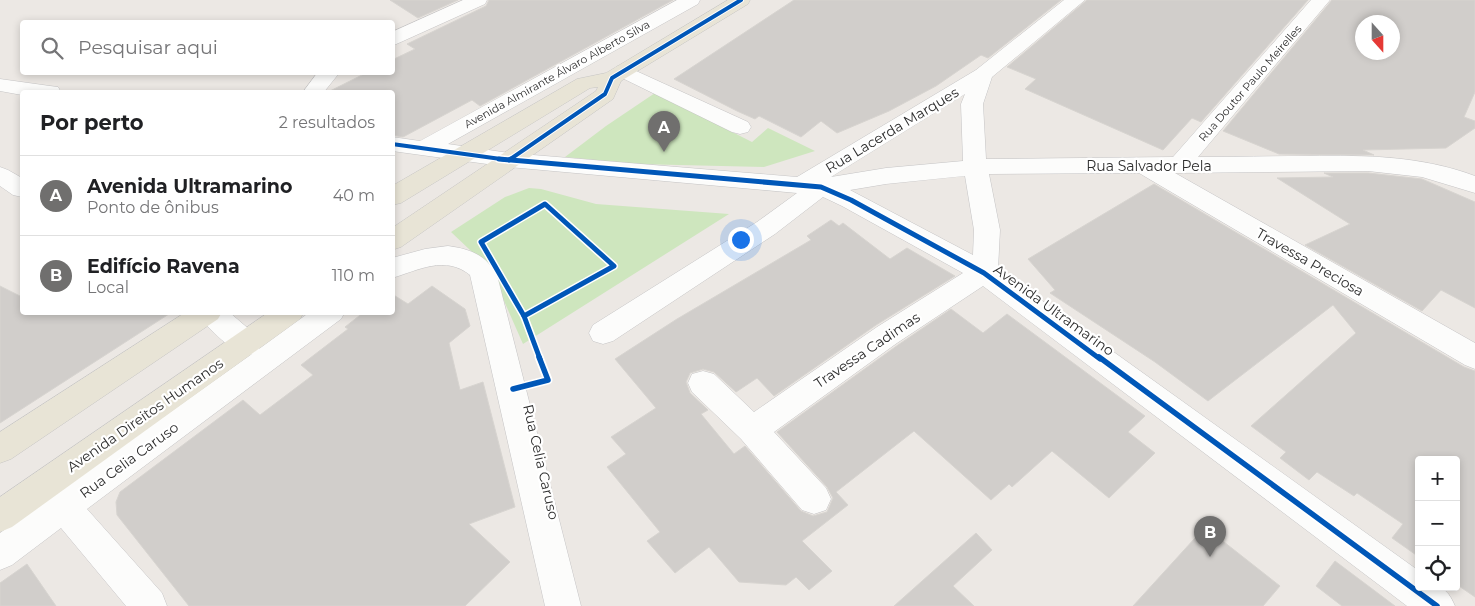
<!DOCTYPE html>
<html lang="pt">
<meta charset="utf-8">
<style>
body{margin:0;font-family:Montserrat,sans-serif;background:#f2f2f2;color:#202124}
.controls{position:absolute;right:15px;bottom:15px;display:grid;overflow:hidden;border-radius:5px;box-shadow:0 2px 8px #0003}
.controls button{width:45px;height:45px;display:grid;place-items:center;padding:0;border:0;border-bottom:1px solid #e0e0e0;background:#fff;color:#202124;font:25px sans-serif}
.compass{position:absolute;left:1355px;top:15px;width:45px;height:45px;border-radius:50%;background:#fff;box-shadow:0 2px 8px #0003;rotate:159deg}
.you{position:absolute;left:740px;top:239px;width:18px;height:18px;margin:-12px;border:4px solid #fff;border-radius:50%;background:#1a73e8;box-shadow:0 0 0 8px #1a73e833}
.badge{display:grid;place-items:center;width:32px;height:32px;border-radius:50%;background:#706f6e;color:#fff;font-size:16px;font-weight:700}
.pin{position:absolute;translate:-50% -41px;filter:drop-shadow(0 1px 2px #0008)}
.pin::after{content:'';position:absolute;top:26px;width:18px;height:15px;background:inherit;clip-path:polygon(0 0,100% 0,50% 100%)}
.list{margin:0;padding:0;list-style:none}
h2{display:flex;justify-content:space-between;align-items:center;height:65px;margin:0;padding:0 20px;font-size:21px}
h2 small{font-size:16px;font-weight:400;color:#757577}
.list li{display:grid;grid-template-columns:32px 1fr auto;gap:15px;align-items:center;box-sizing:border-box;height:80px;padding:0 20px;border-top:1px solid #e0e0e0}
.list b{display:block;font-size:19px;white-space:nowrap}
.list p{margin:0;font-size:16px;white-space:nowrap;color:#757577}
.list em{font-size:16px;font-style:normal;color:#757577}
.icon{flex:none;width:28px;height:28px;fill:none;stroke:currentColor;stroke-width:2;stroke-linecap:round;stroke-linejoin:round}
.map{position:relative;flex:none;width:1475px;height:606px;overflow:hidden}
.search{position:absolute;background:#fff;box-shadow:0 2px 8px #0003;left:20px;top:20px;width:375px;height:55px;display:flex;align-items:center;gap:12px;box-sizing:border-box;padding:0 18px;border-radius:5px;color:#757577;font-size:19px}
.panel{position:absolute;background:#fff;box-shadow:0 2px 8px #0003;left:20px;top:90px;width:375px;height:225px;border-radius:5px}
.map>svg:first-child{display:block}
</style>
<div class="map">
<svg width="1475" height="606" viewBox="0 0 1475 606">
<rect width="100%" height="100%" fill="#ece8e4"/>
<!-- green -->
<g fill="#cee6be">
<path d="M655 93 752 142 768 128 815 151 764 167 636 164 565 157 606 126Z"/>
<path d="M529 188 541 189 596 204 729 214 523 344 490 269 451 232 505 197Z"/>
</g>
<!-- building -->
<g fill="#d1cecb" stroke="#d7d4d0" fill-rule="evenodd">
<path d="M390 0H458L418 18Z"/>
<path d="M489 0H673L480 106 472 100 403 137 392 135V92H328L368 72H392V60L415 49 407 44 486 6Z"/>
<path d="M794 0H1061L988 58 981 55 936 86 889 111 837 133 821 121 801 137 759 116 755 119 737 111 674 79Z"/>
<path d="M1087 0H1308L1201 122 1192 118 1163 150 1025 89 1036 79 1007 67Z"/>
<path d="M1332 0H1475V92L1464 117 1475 121V128L1446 148 1363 150 1374 155 1279 154 1223 131ZM1362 22H1392V52H1362Z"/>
<path d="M1324 173H1368L1422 179 1475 202V308L1441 290 1422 311 1305 245 1350 224 1277 178 1333 177Z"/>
<path d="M1154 184 1464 367 1475 371V597L1456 584V460H1419V557L1392 538 1403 524 1357 493 1354 496 1317 472 1309 480 1280 458 1286 452 1251 426 1356 333 1333 305 1208 401 1155 362 1050 293 1055 290 1028 259Z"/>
<path d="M831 220 839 226 843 223 890 259 907 248 955 276 876 325 774 396 757 378 736 392 714 372 703 369 690 373 686 382 690 393 708 410 701 414 734 454 745 446 801 511 813 516 827 512 833 498 827 487 777 432 898 345 951 309 983 333 1007 314 1145 416 1128 432 1155 453 1109 498 1052 451 1012 487 1009 484 991 500 914 431 836 492 848 505 802 541 832 571 809 590 796 577 786 585 739 582 709 547 675 573 647 541 660 532 607 467 626 454 611 437 656 408 615 359 677 319 811 240 807 236Z"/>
<path d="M0 286 22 297V312H172L0 423Z"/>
<path d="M432 286 465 309 470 326 449 343 460 390 483 382 515 507 469 524 510 562 465 606H189L117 515 116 502 120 492 243 400 260 415 313 375 301 365 348 329 345 327 364 312H392V294L408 304Z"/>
<path d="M1205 527 1280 586 1263 606H1133Z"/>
<path d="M976 533 992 550 953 586 974 606H894Z"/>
<path d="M1335 561 1395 606H1342L1316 586Z"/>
<path d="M27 564 56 606H0V583Z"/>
</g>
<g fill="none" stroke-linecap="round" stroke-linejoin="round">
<defs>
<g id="minor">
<path d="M463 0H487L485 4 392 46V32Z"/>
<path d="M677 0H700L698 4 448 144 509 153 797 177 976 70 1064 0H1085L992 77 983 104 986 159 1173 157 1311 0H1330L1198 157C1235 157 1272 156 1309 156 1365 155 1422 156 1475 176V193L1422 177 1368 171 1175 173 1475 343V369L1465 365 1139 173 989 174 1000 230 998 269 1419 571V587C1440 587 1446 585 1455 606H1407L983 286 897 343 774 432 826 488 831 499 826 510 814 514 802 510 741 439 692 392 688 383 692 374 703 371 714 374 754 412 877 327 963 273 842 206 823 197 775 234 613 341 603 344 593 341 589 333 593 325 757 222 797 193 509 167 392 151V137L420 141ZM965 94 961 104 963 161 886 168 831 177ZM965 176 974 230 973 255 850 190 886 184Z"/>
<path d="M623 65 748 122 751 127 748 132 740 134 732 132 616 75 613 71 616 67Z"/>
<path d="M318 72H340L324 92H303Z"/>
<path d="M0 79 50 86 58 87 61 92H22V95L0 91Z"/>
<path d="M0 167 8 170 22 178V197L13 195 0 186Z"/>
<path d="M448 246C471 249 489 256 498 279L581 606H545L470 275C445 255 419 270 392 278V258L425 249Z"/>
<path d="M196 312H229L257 336 261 344 259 349 310 312H345L341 319 87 509 162 593 167 606H126L61 528 12 565 0 570V533L252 354C237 359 212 330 200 319Z"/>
</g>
<g id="major">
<path d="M728 0H750L748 4 621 81 613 99 401 247 392 250V228L596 91 598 87 590 88 401 203 392 205V186L577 79 606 73Z"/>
<path d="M186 312H222L218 319 11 459 0 463V432Z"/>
<path d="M269 312H304L300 319 12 527 0 532V497Z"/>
</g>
</defs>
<!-- minor casing -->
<use href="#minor" stroke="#c5c4c5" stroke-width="1"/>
<!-- major casing -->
<use href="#major" stroke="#c6c5c4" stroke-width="1"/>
<!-- minor -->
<use href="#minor" fill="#fcfcfb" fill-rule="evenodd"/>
<!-- major -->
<use href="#major" fill="#e8e4d6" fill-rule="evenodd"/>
<defs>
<g id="cycleway-far2">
<path d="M392 144 508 160"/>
<path d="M509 160 605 94 612 78 741 0"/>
</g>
<g id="cycleway-far1">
<path d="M499 159 821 187 851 200 984 273 1100 359"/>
<path d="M509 160 511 159"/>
<path d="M545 204 614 266 524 316 481 242Z"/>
<path d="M524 316 540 359"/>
</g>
<g id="cycleway">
<path d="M1099 357 1437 606"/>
<path d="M513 389 548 380 539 357"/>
</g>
</defs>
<!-- cycleway-far2 casing -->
<use href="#cycleway-far2" stroke="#fff" stroke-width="6"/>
<!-- cycleway-far1 casing -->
<use href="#cycleway-far1" stroke="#fff" stroke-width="8"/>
<!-- cycleway casing -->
<use href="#cycleway" stroke="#fff" stroke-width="9"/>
<!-- cycleway-far2 -->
<use href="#cycleway-far2" stroke="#0057b8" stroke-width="4"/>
<!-- cycleway-far1 -->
<use href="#cycleway-far1" stroke="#0057b8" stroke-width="5"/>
<!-- cycleway -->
<use href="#cycleway" stroke="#0057b8" stroke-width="5.5"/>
</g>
<g text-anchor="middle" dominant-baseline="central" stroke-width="4.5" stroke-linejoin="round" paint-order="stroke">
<!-- far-street labels -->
<g font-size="11" fill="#2e2e2e" stroke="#fff">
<text transform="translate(557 74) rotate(-29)">Avenida Almirante Álvaro Alberto Silva</text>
<text transform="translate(1250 83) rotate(-49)">Rua Doutor Paulo Meirelles</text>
</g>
<!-- street labels -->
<g font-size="14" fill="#2e2e2e" stroke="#fff">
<text transform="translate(892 130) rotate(-31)">Rua Lacerda Marques</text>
<text x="1149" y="166">Rua Salvador Pela</text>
<text transform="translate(1310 262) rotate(30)">Travessa Preciosa</text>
<text transform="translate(1054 310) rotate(36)">Avenida Ultramarino</text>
<text transform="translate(867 350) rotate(-34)">Travessa Cadimas</text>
<text transform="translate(145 415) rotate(-35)">Avenida Direitos Humanos</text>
<text transform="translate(129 460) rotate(-36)">Rua Celia Caruso</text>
<text transform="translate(541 462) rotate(77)">Rua Celia Caruso</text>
</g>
</g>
</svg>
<div class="controls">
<button>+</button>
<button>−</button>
<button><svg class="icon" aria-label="locate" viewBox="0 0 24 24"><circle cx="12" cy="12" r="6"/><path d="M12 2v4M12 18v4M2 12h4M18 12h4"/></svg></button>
</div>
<svg class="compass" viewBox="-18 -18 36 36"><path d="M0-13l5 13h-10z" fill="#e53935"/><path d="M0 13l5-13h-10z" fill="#757577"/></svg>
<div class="you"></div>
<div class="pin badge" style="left:664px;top:152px">A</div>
<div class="pin badge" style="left:1210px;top:557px">B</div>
<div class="search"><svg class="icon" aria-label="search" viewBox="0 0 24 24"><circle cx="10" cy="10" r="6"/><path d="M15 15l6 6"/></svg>Pesquisar aqui</div>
<section class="panel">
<h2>Por perto<small>2 resultados</small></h2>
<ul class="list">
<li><span class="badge">A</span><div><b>Avenida Ultramarino</b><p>Ponto de ônibus</p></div><em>40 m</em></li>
<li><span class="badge">B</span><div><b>Edifício Ravena</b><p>Local</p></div><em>110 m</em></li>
</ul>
</section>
</div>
